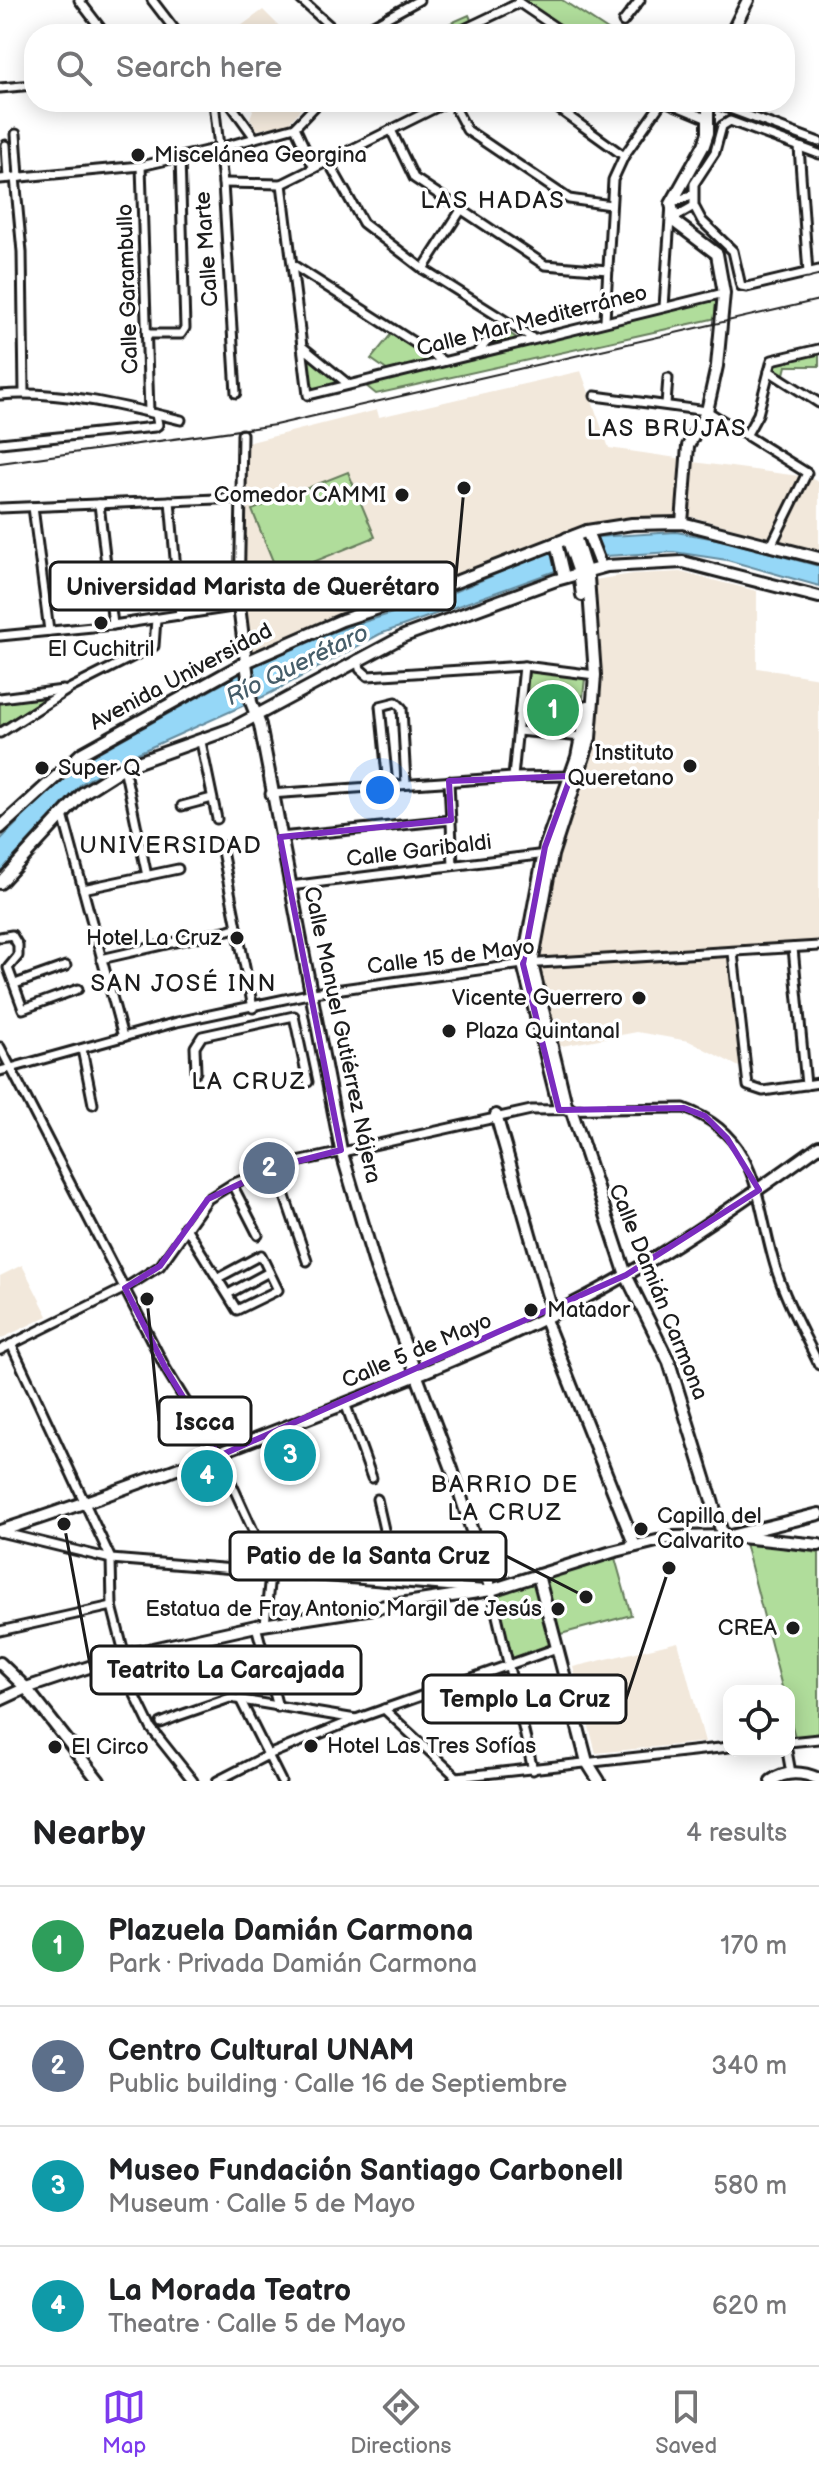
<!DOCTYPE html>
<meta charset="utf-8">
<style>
body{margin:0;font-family:"Balsamiq Sans",sans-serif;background:#f6f6f6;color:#202124}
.controls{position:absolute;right:24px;bottom:24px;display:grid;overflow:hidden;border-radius:16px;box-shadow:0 4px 20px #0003}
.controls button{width:72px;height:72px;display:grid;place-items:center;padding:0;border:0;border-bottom:2px solid #e0e0e0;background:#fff;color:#202124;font:40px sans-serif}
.you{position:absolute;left:380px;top:790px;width:28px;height:28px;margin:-20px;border:6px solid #fff;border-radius:50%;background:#1a73e8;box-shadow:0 0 0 12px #1a73e833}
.badge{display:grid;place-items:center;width:52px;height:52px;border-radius:50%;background:#7c3aed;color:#fff;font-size:26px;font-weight:700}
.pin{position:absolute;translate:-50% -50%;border:4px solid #fff;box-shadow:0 2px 8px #0006}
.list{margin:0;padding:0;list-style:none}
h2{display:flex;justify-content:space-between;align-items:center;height:104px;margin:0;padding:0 32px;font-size:34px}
h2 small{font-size:26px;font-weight:400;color:#757577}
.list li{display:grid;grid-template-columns:52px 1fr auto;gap:24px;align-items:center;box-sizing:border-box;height:120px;padding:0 32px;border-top:2px solid #e0e0e0}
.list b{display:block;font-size:30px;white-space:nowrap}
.list p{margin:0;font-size:26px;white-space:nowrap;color:#757577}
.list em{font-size:26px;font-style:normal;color:#757577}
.icon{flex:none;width:44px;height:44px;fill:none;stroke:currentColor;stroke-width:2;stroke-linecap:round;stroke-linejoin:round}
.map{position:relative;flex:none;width:819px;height:1781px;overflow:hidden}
.search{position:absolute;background:#fff;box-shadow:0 4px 20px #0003;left:24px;right:24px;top:24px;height:88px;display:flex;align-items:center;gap:20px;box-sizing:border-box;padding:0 28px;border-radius:32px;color:#757577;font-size:30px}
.sheet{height:584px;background:#fff}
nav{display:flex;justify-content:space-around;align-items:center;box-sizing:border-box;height:112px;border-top:2px solid #e0e0e0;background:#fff;font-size:22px;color:#757577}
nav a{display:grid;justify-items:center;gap:4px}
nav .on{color:#7c3aed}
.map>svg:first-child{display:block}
</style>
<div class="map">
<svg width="819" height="1781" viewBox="0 0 819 1781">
<rect width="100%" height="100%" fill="#fff"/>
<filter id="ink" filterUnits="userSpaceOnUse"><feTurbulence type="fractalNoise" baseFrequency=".0125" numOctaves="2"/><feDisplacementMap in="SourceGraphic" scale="16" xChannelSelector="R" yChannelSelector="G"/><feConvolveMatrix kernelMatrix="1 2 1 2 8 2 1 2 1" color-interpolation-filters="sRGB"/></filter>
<g filter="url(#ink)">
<!-- built -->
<g fill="#f2e8db">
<path d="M263 10 287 34H230Z"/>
<path d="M247 102H307L289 123 257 130 250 118 253 110Z"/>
<path d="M581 371 609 448 684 459 678 516 628 517 586 525 435 584 351 609 256 652 249 650 245 563 247 443 377 410 379 417Z"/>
<path d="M693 462 807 477 819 482V551L689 516Z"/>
<path d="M680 572 757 591V668L819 678V946L733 953 745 1070 689 1041 637 1032 551 1048 532 964 595 693 588 581 633 574Z"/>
<path d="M22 1265 48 1316 0 1339V1276Z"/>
<path d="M678 1642 705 1742 596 1753 573 1667Z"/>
</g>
<!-- green -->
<g fill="#b0dd9b" stroke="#667c5c" stroke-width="2">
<path d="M521 0H562L614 34H570Z"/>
<path d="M469 15 472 22 446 34H426Z"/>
<path d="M724 293 718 317 712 319 376 394 360 381 391 373 371 359 392 333 436 363Z"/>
<path d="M496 324 518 339 473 352Z"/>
<path d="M305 349 348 384 309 394Z"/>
<path d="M819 352V366H786L782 382 770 375 773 361Z"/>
<path d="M348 472 375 537 279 576 252 510Z"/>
<path d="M527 670 585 678 579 733 522 728Z"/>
<path d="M63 691 0 729V700Z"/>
<path d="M745 1543 819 1553V1734L795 1737 789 1715V1691H783Z"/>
<path d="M615 1558 631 1615 557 1635 542 1579Z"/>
<path d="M538 1575 557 1648 508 1664 491 1590Z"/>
</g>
<!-- water -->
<path fill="#95d7f7" stroke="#658c9f" stroke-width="2" d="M676 532 722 540 819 566V586L727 560 674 552 605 556 558 570 380 634 267 695 120 761 81 784 0 872V840L53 787 95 754 256 665 335 631 437 599 551 551 596 537Z"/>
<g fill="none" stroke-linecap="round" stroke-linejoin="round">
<defs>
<g id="street">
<path d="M79 0 105 34"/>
<path d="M152 0 178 34"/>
<path d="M301 0 339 34"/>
<path d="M518 2 565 34"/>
<path d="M623 22 640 0"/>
<path d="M357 34 419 0"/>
<path d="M454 34 519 3"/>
<path d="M0 88 34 85"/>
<path d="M214 102 223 183 236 393"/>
<path d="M229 102 255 138"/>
<path d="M452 102 467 130 569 199 611 205"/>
<path d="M549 102 624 156"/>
<path d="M667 102 708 119"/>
<path d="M711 102 819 142"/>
<path d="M295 127 314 168"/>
<path d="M391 130 414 178 545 265 608 270"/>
<path d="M16 134 19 177"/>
<path d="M6 145 8 178"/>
<path d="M799 147 808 273"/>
<path d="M819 154 730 121 722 126 715 152 694 184V206L702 221 733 251 741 286 747 287 819 270"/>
<path d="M328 161 363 223 423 269 531 337"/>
<path d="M141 166 149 412"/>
<path d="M15 177 22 252 24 393"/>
<path d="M0 179 141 166 219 148 295 127 319 102"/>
<path d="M223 183 282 184 447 102"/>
<path d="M282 184 308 395 724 293"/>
<path d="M673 218 694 206"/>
<path d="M293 265 443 361"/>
<path d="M423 269 461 210"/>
<path d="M664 307 671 204 693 194"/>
<path d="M605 320 613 180 624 156 662 102"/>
<path d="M149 334H181L185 328 180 157"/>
<path d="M304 348 348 384"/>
<path d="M478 351 506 322"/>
<path d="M769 371 819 403"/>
<path d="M0 395C60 390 123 406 181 420"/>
<path d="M595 396 707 411 807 473 772 544"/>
<path d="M666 404 668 378"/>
<path d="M747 434 758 414 772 360 819 349"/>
<path d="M0 443 155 427 158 425 156 414"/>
<path d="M170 501 180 616"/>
<path d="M99 504 113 625"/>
<path d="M33 507 49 631"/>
<path d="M0 508 241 498"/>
<path d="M0 636 113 625 239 606 242 434"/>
<path d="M358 659 360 669 368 676 524 666 595 675"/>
<path d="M0 698 63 690"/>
<path d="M518 731 582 737"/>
<path d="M0 733 69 689 154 646 156 619"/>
<path d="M201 742 217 819"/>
<path d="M124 767 147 876"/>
<path d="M513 777 524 666"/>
<path d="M449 781 453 865"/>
<path d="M388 785 380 706 396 702 402 708 406 784"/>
<path d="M270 794 513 777 572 776"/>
<path d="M182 806 212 798"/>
<path d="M63 815 123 1037"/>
<path d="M280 837 451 820"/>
<path d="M221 846 253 1008"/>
<path d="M290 886 546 854"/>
<path d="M83 889 178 869"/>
<path d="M0 937 12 935 18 945V956L8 968 23 1009 78 989"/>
<path d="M793 948 806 1085"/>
<path d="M733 953 748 1086 763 1091 819 1083"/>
<path d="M101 959 237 928"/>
<path d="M15 984 66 966"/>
<path d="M0 1047 166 1369 219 1456 261 1548 270 1574 265 1625"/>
<path d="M82 1049 93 1104"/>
<path d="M0 1071 177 1022 313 993 523 964 819 946"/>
<path d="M196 1072 195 1047 202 1036 294 1016 308 1082"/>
<path d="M275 1167 307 1261"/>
<path d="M232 1184 258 1235"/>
<path d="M185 1226 237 1310 278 1290 261 1255 218 1278"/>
<path d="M228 1294 269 1272"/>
<path d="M11 1344 111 1559 112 1606 135 1695 151 1728 193 1781"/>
<path d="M0 1350 125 1288 160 1266 208 1199 232 1184 275 1167 531 1110 684 1108C765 1138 755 1210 778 1275 788 1306 805 1335 819 1365"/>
<path d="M345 1403 372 1478"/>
<path d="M377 1499 385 1534 384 1581"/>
<path d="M0 1532 111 1559 491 1590 533 1770"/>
<path d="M256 1626 278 1707"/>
<path d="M0 1631 112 1606"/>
<path d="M240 1699 281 1781"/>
<path d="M384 1709 459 1779"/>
<path d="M178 1716 230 1698 356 1719"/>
<path d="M161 1723 176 1717"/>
<path d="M789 1742 819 1739"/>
<path d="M787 1751 791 1773"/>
<path d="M217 1781 268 1755 356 1719 557 1648"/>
<path d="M452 1781 457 1777 729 1747"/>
</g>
<g id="secondary">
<path d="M731 34 748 0"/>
<path d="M682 523 688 446 707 411 717 366 724 293 717 254 676 223 671 204 704 145 708 133V102"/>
<path d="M587 531 601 567"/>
<path d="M567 538 579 573 582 595"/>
<path d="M556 543 564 577"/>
<path d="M239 606 251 702 260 725 341 1150 376 1268 452 1469 491 1590"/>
<path d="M0 828 82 753 246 662 342 620 440 588 587 531 632 524 682 523 819 558"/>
<path d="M0 883 83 793 124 767 231 729 404 636 556 580 607 566 683 562 819 597"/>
<path d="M559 1108 523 964 545 847 577 757 587 707"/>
<path d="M567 1109 532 964 552 855 590 738 595 675 588 577 575 536"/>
<path d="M571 1109 626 1275 669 1362 723 1536"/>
<path d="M496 1115 552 1311"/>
<path d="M544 1317 635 1546"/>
<path d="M0 1531C118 1493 232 1448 347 1403 441 1366 540 1325 628 1274 694 1235 757 1191 819 1146"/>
<path d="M740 1537 819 1545"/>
<path d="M538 1575 587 1762 599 1781"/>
<path d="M0 1663 26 1688 99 1781"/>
<path d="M0 1700 26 1688 122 1656 256 1626 491 1590 612 1552 673 1537 730 1536 819 1514"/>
<path d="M771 1781C786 1770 803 1772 819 1779"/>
</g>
</defs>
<!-- street casing -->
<use href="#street" stroke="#1c1c1c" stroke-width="13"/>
<!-- secondary casing -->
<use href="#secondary" stroke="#1c1c1c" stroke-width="16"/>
<!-- street -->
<use href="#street" stroke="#fff" stroke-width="7"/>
<!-- secondary -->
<use href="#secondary" stroke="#fff" stroke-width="10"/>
<!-- rail -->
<path stroke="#1c1c1c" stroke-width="2" d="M0 463 275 425 819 300"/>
</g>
</g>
<!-- marked area -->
<path fill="none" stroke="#7b2cbf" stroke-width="6" stroke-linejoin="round" d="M571 776 545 847 523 964 559 1110 684 1108 705 1116 727 1138 759 1190 626 1275 219 1456 166 1369 125 1288 160 1266 208 1199 275 1167 341 1150 280 837 451 820 449 781Z"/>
<!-- markers -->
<g fill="#1c1c1c" stroke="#fff" stroke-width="3">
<circle cx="138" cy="155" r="8"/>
<circle cx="402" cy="495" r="8"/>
<circle cx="101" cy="623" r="8"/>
<circle cx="690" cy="766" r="8"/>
<circle cx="42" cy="768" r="8"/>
<circle cx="237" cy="938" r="8"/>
<circle cx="639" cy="998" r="8"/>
<circle cx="449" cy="1031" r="8"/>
<circle cx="531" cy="1310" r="8"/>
<circle cx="641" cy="1529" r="8"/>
<circle cx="558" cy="1609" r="8"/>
<circle cx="793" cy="1628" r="8"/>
<circle cx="311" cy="1746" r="8"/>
<circle cx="55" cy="1747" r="8"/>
</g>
<g text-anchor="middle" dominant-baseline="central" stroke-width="7" stroke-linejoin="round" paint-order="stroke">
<!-- poi labels -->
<g font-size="22" fill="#1c1c1c" stroke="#fff" text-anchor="start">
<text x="154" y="155">Miscelánea Georgina</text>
<text x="386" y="495" text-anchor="end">Comedor CAMMI</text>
<text x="101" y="649" text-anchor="middle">El Cuchitril</text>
<text x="674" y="753" text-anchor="end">Instituto<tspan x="674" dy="25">Queretano</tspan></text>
<text x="58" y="768">Super Q</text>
<text x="221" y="938" text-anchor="end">Hotel La Cruz</text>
<text x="623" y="998" text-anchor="end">Vicente Guerrero</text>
<text x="465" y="1031">Plaza Quintanal</text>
<text x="547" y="1310">Matador</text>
<text x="657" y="1516">Capilla del<tspan x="657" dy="25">Calvarito</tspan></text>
<text x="542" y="1609" text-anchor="end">Estatua de Fray Antonio Margil de Jesús</text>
<text x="777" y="1628" text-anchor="end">CREA</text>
<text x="327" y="1746">Hotel Las Tres Sofías</text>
<text x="71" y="1747">El Circo</text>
</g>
<!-- street labels -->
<g font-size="22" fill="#1c1c1c" stroke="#fff">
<text transform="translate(207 249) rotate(-94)">Calle Marte</text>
<text transform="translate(128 289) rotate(-92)">Calle Garambullo</text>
<text transform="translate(532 321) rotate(-14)">Calle Mar Mediterráneo</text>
<text transform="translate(181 677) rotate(-28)">Avenida Universidad</text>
<text transform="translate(419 851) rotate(-7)">Calle Garibaldi</text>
<text transform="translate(451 957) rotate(-7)">Calle 15 de Mayo</text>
<text transform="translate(342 1035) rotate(78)">Calle Manuel Gutiérrez Nájera</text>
<text transform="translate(658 1292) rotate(68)">Calle Damián Carmona</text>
<text transform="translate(417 1351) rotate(-23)">Calle 5 de Mayo</text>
</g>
<!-- neighbourhood labels -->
<g font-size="24" letter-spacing="2" fill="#1c1c1c" stroke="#fff">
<text x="493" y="200">LAS HADAS</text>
<text x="667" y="428">LAS BRUJAS</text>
<text x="171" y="845">UNIVERSIDAD</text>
<text x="184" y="983">SAN JOSÉ INN</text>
<text x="249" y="1081">LA CRUZ</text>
<text x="505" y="1484">BARRIO DE<tspan x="505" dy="28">LA CRUZ</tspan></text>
</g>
<!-- water labels -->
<g font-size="24" font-style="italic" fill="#465d69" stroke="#fff">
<text transform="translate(297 665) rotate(-26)">Río Querétaro</text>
</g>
</g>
<!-- callouts -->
<path fill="none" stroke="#1c1c1c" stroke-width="3" d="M464 488L455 586M147 1299L159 1421M586 1597L506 1556M64 1524L91 1670M669 1568L626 1699"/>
<g fill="#1c1c1c" stroke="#fff" stroke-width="3">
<circle cx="464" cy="488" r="8"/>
<circle cx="147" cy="1299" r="8"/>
<circle cx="586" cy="1597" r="8"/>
<circle cx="64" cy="1524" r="8"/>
<circle cx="669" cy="1568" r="8"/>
</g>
<g fill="#fff" stroke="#1c1c1c" stroke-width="3">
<rect x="50" y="562" width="405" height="48" rx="8"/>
<rect x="159" y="1397" width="92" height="48" rx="8"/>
<rect x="230" y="1532" width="276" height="48" rx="8"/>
<rect x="91" y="1646" width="270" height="48" rx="8"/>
<rect x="423" y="1675" width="203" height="48" rx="8"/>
</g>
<g font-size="24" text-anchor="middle" font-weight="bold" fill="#1c1c1c">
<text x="253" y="595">Universidad Marista de Querétaro</text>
<text x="205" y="1430">Iscca</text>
<text x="368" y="1564">Patio de la Santa Cruz</text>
<text x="226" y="1678">Teatrito La Carcajada</text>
<text x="525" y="1707">Templo La Cruz</text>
</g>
</svg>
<div class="controls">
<button><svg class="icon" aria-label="locate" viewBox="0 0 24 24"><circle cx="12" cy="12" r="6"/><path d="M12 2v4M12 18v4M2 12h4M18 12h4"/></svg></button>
</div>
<div class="you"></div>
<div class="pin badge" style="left:553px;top:710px;background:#2e9e5b">1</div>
<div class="pin badge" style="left:269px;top:1168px;background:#5c6f8a">2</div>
<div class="pin badge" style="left:290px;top:1455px;background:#0f9aa8">3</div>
<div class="pin badge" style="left:207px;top:1476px;background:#0f9aa8">4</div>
<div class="search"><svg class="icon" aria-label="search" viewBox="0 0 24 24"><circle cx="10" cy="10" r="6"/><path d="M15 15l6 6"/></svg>Search here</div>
</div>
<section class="sheet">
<h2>Nearby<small>4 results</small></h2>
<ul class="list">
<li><span class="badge" style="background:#2e9e5b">1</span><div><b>Plazuela Damián Carmona</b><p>Park · Privada Damián Carmona</p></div><em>170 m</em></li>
<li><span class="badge" style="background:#5c6f8a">2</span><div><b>Centro Cultural UNAM</b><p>Public building · Calle 16 de Septiembre</p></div><em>340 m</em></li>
<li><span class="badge" style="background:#0f9aa8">3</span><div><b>Museo Fundación Santiago Carbonell</b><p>Museum · Calle 5 de Mayo</p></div><em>580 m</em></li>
<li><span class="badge" style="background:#0f9aa8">4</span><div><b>La Morada Teatro</b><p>Theatre · Calle 5 de Mayo</p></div><em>620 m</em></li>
</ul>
</section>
<nav>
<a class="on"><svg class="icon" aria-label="map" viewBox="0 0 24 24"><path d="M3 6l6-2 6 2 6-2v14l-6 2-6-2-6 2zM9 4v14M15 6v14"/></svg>Map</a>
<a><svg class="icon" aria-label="directions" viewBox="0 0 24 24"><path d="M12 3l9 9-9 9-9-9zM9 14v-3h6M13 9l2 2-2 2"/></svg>Directions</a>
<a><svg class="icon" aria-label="saved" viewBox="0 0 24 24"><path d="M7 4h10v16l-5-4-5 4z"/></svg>Saved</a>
</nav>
